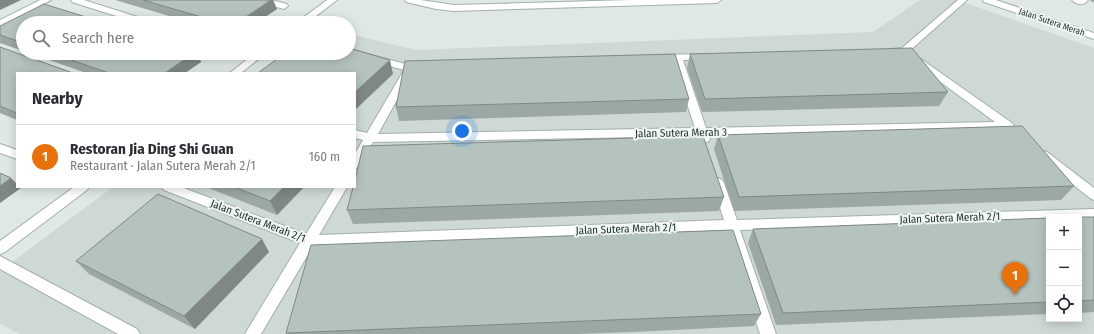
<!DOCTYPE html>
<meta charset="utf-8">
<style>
body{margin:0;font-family:"Fira Sans Condensed",sans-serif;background:#f2f2f3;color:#2b2b33}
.controls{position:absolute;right:12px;bottom:12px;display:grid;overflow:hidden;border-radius:0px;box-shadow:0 2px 10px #0003}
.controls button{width:36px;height:36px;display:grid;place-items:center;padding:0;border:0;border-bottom:1px solid #e1e1e2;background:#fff;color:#2b2b33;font:20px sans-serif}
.you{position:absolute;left:462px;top:131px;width:14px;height:14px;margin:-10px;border:3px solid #fff;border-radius:50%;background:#1a73e8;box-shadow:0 0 0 6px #1a73e833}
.badge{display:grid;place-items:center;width:26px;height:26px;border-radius:50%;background:#7c564a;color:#fff;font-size:13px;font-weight:700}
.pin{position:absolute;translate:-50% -33px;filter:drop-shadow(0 1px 2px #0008)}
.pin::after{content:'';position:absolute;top:21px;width:14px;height:12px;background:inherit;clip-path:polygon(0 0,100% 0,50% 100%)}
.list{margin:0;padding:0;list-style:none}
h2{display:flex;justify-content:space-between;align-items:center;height:52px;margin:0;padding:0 16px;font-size:17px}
h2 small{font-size:13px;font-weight:400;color:#7c7c81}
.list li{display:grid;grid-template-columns:26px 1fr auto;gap:12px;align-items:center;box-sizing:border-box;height:64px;padding:0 16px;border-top:1px solid #e1e1e2}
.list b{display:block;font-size:15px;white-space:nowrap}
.list p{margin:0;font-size:13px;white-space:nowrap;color:#7c7c81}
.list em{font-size:13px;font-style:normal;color:#7c7c81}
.icon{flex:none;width:22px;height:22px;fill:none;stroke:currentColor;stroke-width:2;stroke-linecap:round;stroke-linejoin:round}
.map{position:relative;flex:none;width:1094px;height:334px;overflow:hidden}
.search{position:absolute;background:#fff;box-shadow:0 2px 10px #0003;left:16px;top:16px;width:340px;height:44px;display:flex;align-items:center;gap:10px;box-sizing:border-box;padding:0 14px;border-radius:22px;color:#7c7c81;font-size:15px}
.panel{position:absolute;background:#fff;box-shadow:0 2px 10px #0003;left:16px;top:72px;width:340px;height:116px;border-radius:0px}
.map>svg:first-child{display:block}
</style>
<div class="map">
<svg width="1094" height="334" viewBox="0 0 1094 334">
<rect width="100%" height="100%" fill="#dfe8e5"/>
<!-- built -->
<path fill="#ced8d4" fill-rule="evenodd" d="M920 0H957L1094 48V334H20L0 324V271L113 187H355V73L349 53V34L416 50 873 32ZM1049 217H1079V319H1049Z"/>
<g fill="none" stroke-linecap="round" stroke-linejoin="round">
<defs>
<g id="minor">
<path d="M40 0H51L0 27V20Z"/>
<path d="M71 0H84L150 21 152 23H138L72 2Z"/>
<path d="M257 0H271L287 4 288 6 284 9 258 2Z"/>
<path d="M327 0H337L307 23H296Z"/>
<path d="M405 0H421L454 5 630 0H721L717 3 454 11 436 9 406 2Z"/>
<path d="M958 0H967L907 53H891L889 51 891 49 902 48Z"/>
<path d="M983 0H996L1094 33V39L984 2Z"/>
<path d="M1072 0H1088C1084 6 1076 5 1072 0Z"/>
<path d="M349 49 409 65H420L425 68 424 70 413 71 378 134 695 128 673 61H660L655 58 660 55 705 54 710 57 708 59 683 60 706 128 995 122 912 61 910 59 915 56 918 57 1012 123 1015 127 1013 130 1009 131 709 135 710 139 708 142H700L697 136 373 142 359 167 355 168V154L363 140 355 138V130L367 133 404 70 346 54 345 53H349Z"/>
<path d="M255 53H266L241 73H230Z"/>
<path d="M0 144 17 150V159L0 153Z"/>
<path d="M1043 151 1047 152 1094 188V200L1090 198 1039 158 1037 155 1039 152Z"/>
<path d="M718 178 722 180 724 183 737 220 1094 209V219H1079V217H1049V220L740 230 776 334H760L727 230 313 246 261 334H245L300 243 164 190 162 187H181L306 234 335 187H347L319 235 724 220 712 183 714 180Z"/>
<path d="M74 187H89L87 190 5 252 0 254V241Z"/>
<path d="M0 256 137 329 140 334H118L0 269Z"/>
</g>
</defs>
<!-- minor casing -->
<use href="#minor" stroke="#a3afac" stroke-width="2"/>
<!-- minor -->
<use href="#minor" fill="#fff" fill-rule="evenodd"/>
</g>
<!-- wall -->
<g fill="#9ca8a3">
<path d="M115 0H273L277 9 256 23H193Z"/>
<path d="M1091 0H1094V2L1090 1Z"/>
<path d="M23 23V51L0 43V26Z"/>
<path d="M0 47 17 73V120L0 113Z"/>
<path d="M29 53H197L201 62 185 73H86Z"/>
<path d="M690 54 948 92 939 106 702 112 687 68Z"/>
<path d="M689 99 686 112 399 121 396 107Z"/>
<path d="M718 135 1074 186 1061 200 734 211 714 149Z"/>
<path d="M206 187H304L277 215Z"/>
<path d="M724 197 719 211 353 224 347 210Z"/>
<path d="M1079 217H1094V312L1079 313Z"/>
<path d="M1049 218V314L776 325 748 243 753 229Z"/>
<path d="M269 252 195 329 89 274 76 261Z"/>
<path d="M761 314 754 326 633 332 576 334H287L286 333Z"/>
</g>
<!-- shaded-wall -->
<g fill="#7f8885">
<path d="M0 0H21L0 10Z"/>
<path d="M271 0H273L277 9 256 23H237Z"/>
<path d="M194 53H197L201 62 185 73H165Z"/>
<path d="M390 60 393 74 355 110V92Z"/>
<path d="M11 178 17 184V187H20L21 188 0 203V186Z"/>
<path d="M284 187H304L277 215 270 201Z"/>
<path d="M262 239 269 252 195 329 184 316Z"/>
</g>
<!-- building -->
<g fill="#b5c3be" stroke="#7f8885">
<path d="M143 0H271L237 23H222Z"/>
<path d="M44 4 105 23H23V43L0 35V26Z"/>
<path d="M0 47 73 73H17V113L0 106Z"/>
<path d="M349 48 390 60 355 92V73H258L285 53H349Z"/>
<path d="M912 48 948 92 705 99 690 54Z"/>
<path d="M51 53H194L165 73H109Z"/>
<path d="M675 54 689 99 396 107 405 61Z"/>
<path d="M1022 126 1074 186 739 197 718 135Z"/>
<path d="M703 136 724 197 347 210 353 187H355V180L363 146Z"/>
<path d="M0 173 11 178 0 186Z"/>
<path d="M234 187H284L270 201Z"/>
<path d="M158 194 262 239 184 316 76 261Z"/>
<path d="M1079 217H1094V300L1079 301Z"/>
<path d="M1049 218V302L783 313 753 229Z"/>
<path d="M733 230 761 314 286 333 311 245Z"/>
</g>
<g text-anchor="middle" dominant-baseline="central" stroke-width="4" stroke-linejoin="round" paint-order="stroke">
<!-- far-street labels -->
<g font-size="9" fill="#223632" stroke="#eff5f3">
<text transform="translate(1052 22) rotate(19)">Jalan Sutera Merah</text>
</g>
<!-- street labels -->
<g font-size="11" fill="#223632" stroke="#eff5f3">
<text transform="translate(681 133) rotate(-1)">Jalan Sutera Merah 3</text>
<text transform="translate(950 218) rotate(-2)">Jalan Sutera Merah 2/1</text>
<text transform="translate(258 221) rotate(21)">Jalan Sutera Merah 2/1</text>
<text transform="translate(626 229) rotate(-2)">Jalan Sutera Merah 2/1</text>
</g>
</g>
</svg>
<div class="controls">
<button>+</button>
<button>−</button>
<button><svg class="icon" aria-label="locate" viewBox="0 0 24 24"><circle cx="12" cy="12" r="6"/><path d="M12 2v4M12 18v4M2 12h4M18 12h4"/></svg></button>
</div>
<div class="you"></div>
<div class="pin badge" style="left:1015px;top:295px;background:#e8710a">1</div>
<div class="search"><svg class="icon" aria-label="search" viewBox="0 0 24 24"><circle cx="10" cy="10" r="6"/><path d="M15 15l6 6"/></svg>Search here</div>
<section class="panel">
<h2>Nearby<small></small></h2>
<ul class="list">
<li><span class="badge" style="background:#e8710a">1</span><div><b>Restoran Jia Ding Shi Guan</b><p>Restaurant · Jalan Sutera Merah 2/1</p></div><em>160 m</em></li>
</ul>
</section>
</div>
